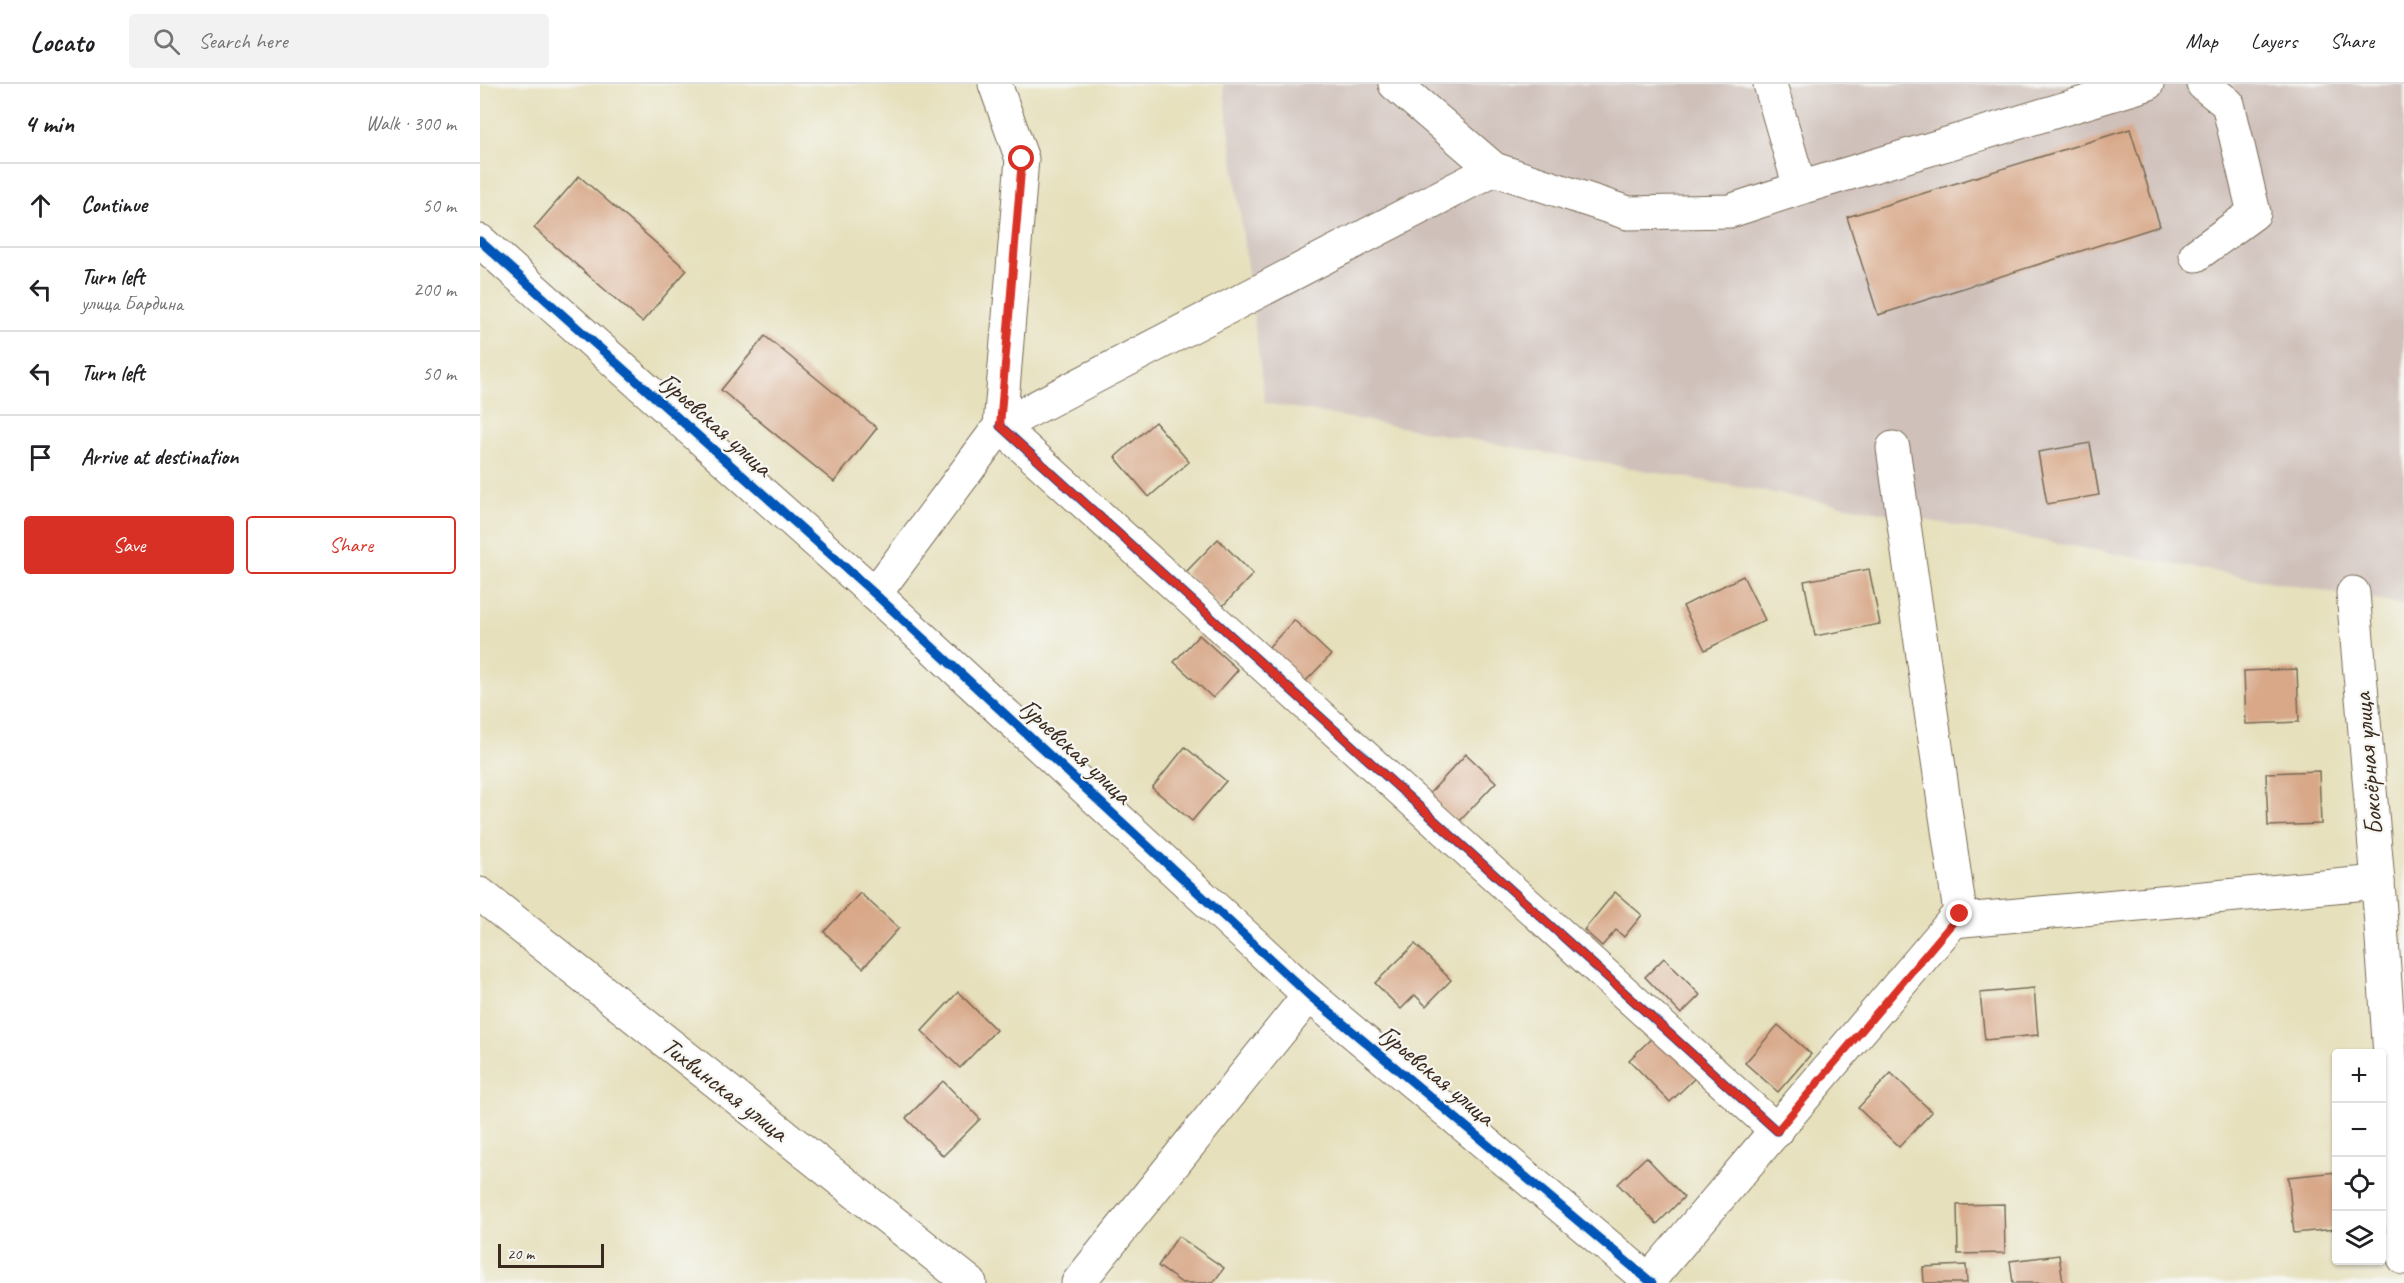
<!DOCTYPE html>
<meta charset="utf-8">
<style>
body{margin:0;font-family:Caveat,sans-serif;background:#f2f2f2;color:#202124}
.controls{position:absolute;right:18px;bottom:18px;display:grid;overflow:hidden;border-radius:6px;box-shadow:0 2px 4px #0004}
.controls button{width:54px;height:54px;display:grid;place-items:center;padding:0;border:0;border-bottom:2px solid #e0e0e0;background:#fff;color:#202124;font:30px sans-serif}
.scale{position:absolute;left:18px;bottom:15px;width:106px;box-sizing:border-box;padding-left:6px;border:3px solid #3b2a1e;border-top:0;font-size:16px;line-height:21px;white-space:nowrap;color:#3b2a1e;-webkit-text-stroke:4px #f6f6f2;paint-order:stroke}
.stop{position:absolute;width:18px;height:18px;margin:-14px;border:4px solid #d93025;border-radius:50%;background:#fff}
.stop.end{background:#d93025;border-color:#fff;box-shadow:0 2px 6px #0008}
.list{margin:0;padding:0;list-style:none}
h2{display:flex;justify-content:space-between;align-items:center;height:78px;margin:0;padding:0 24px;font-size:26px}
h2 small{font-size:20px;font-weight:400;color:#757577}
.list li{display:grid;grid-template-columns:39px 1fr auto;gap:18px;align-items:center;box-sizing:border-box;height:84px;padding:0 24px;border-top:2px solid #e0e0e0}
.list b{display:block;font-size:22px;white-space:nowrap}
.list p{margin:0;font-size:20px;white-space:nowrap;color:#757577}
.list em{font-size:20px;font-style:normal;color:#757577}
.actions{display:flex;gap:12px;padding:18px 24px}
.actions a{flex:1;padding:14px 0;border:2px solid #d93025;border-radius:6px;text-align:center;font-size:21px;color:#d93025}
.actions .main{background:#d93025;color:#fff}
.icon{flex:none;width:33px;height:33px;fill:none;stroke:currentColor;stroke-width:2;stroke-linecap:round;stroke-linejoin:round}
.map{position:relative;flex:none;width:1924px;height:1199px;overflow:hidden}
header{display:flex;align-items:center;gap:36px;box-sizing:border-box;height:84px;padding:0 30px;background:#fff;border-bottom:2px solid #e0e0e0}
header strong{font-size:28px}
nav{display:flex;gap:33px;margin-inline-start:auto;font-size:21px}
.search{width:420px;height:54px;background:#f2f2f2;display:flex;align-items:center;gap:15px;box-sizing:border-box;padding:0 21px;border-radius:6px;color:#757577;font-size:22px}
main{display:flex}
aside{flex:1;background:#fff}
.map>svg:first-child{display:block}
</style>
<header>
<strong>Locato</strong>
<div class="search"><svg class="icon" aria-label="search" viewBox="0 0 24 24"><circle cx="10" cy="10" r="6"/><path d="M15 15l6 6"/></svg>Search here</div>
<nav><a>Map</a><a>Layers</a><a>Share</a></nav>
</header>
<main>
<aside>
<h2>4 min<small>Walk · 300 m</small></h2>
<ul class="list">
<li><svg class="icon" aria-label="ahead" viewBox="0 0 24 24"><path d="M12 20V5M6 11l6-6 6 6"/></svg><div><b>Continue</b></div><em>50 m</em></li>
<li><svg class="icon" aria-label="left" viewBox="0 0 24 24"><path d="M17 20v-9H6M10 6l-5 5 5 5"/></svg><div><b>Turn left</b><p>улица Бардина</p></div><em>200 m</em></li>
<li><svg class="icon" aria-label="left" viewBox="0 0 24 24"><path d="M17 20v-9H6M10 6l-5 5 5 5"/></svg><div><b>Turn left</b></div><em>50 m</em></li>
<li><svg class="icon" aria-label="arrive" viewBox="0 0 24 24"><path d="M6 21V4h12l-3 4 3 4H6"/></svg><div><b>Arrive at destination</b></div></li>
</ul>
<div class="actions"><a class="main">Save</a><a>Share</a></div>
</aside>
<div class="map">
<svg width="1924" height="1199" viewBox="0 0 1924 1199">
<rect width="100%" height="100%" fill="#f6f6f2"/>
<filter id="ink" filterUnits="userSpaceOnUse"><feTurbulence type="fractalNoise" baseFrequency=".0167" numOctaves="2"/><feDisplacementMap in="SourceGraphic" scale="12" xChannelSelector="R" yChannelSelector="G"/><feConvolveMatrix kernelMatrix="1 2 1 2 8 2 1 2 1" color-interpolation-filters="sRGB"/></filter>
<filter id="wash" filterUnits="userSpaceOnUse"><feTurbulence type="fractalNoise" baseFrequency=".008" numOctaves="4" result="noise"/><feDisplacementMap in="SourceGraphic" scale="24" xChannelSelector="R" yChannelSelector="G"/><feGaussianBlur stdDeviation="1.35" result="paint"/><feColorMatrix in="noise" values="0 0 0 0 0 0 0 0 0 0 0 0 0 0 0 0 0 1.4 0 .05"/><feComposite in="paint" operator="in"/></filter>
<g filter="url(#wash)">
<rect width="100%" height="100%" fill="#e6e0bc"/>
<!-- industrial -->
<path fill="#cfc0ba" d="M743 0H1924V521L785 319Z"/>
<g id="blocks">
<!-- building -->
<g fill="#d8a889">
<path d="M1650 45 1680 142 1398 231 1367 133Z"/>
<path d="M99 92 207 186 162 238 54 144Z"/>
<path d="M285 252 397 344 354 398 241 306Z"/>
<path d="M675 338 709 378 669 413 635 373Z"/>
<path d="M1610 359 1619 411 1567 420 1558 368Z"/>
<path d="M738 455 773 490 741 524 705 489Z"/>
<path d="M1389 485 1400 540 1335 552 1324 497Z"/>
<path d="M1263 492 1285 536 1225 566 1203 522Z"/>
<path d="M814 536 851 571 822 601 786 566Z"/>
<path d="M719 551 758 586 733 614 694 578Z"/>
<path d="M1817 585 1819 638 1766 640 1764 587Z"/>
<path d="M705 663 746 697 712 737 672 704Z"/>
<path d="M986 670 1016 698 978 739 948 711Z"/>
<path d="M1839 687 1841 740 1788 742 1786 689Z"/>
<path d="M1135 808 1162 831 1144 853 1136 846 1122 862 1104 846Z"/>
<path d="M380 809 419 844 383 884 344 848Z"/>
<path d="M935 860 971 896 946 922 935 911 921 925 895 899Z"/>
<path d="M1184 874 1220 911 1201 930 1165 893Z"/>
<path d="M1554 904 1558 951 1505 956 1500 909Z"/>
<path d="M478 908 516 946 480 984 442 947Z"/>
<path d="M1298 941 1331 970 1298 1008 1265 979Z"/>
<path d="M1177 949 1218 991 1190 1018 1149 976Z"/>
<path d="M1411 989 1452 1028 1419 1063 1378 1024Z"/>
<path d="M463 997 500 1035 463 1072 426 1034Z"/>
<path d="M1166 1073 1204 1113 1177 1140 1138 1100Z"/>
<path d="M1856 1088V1145L1814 1149 1808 1093Z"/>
<path d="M1524 1120 1525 1169 1478 1170 1477 1121Z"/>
<path d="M698 1152 744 1184 733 1199H702L678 1182Z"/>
<path d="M1579 1171 1583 1199H1533L1530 1177Z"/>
<path d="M1486 1181 1487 1199H1444L1443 1183Z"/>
</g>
</g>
</g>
<g filter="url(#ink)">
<use href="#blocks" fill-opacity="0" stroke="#776a55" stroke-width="1.5"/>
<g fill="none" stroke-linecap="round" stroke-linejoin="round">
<defs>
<g id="minor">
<path d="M515 0 542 75 520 342"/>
<path d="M915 0 1014 85 1148 129 1250 127 1320 104 1290 0"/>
<path d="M1320 104 1667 0"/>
<path d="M0 157 395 510 829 911 1172 1199"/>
<path d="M1716 171 1774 129 1748 20 1723 0"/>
<path d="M520 342 1297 1047"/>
<path d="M1873 509 1898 798 1924 1174"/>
<path d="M395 510 520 342 1014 85"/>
<path d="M0 810 490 1199"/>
<path d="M1473 837 1898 798"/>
<path d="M1169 1196 1480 829 1413 364"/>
<path d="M598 1199 829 911"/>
</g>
</defs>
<!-- minor casing -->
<use href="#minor" stroke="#776a55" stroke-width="35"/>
<!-- minor -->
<use href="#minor" stroke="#fff" stroke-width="33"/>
<defs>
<g id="cycleway">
<path d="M0 157 395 510 829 911 1172 1199"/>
<path d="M520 342 1297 1047"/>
</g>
</defs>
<!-- cycleway casing -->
<use href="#cycleway" stroke="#f6f6f2" stroke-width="13"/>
<!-- cycleway -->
<use href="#cycleway" stroke="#0057b8" stroke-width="9"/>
</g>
</g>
<g fill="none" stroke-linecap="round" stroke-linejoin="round" filter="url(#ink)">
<!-- route -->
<path stroke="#d93025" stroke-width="8" d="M542 75 520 342 1297 1047 1480 830"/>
</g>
<g text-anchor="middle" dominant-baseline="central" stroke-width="4.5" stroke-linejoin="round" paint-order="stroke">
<!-- street labels -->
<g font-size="26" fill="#3b2a1e" stroke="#f6f6f2">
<text transform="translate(236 340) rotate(42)">Гурьевская улица</text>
<text transform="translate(596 667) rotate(43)">Гурьевская улица</text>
<text transform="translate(1888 680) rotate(-95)">Боксёрная улица</text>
<text transform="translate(957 991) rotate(40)">Гурьевская улица</text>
<text transform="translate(245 1005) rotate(38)">Тихвинская улица</text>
</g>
</g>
</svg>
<div class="controls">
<button>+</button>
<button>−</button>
<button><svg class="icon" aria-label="locate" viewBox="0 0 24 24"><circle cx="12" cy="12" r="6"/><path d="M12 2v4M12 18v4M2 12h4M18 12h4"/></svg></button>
<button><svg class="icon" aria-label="layers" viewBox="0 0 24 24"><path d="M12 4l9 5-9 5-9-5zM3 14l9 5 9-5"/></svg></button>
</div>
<div class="scale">20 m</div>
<div class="stop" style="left:542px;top:75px"></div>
<div class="stop end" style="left:1480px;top:830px"></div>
</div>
</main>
